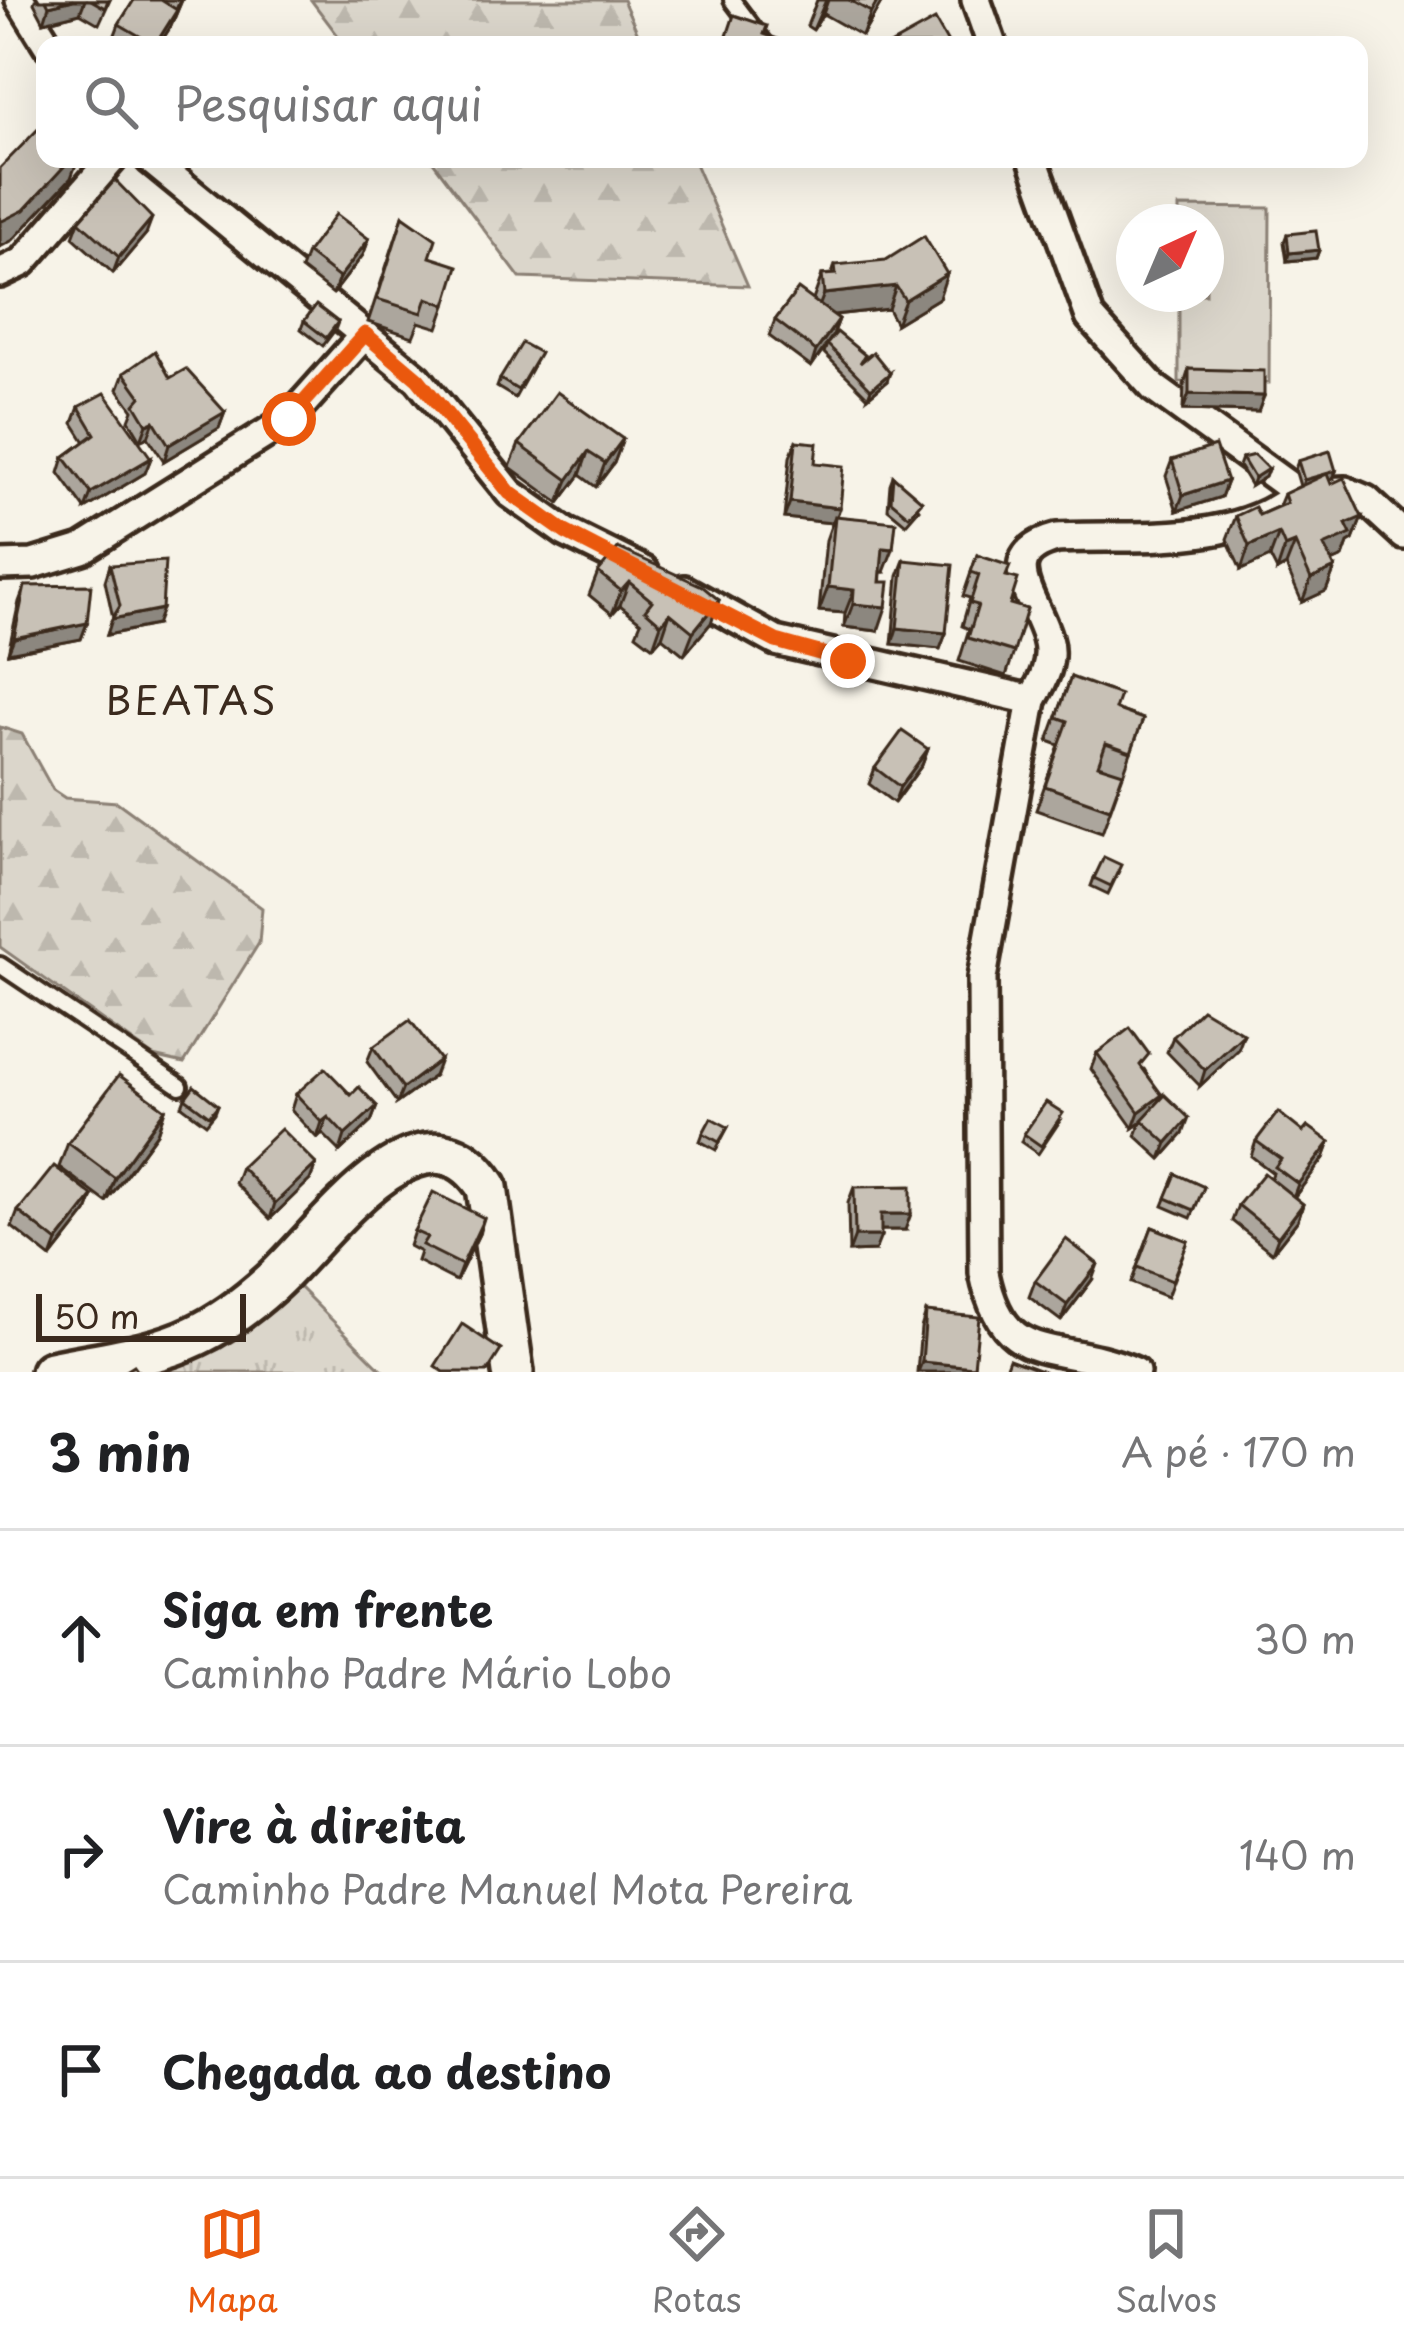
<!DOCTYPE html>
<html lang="pt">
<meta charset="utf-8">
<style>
body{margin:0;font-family:"Playpen Sans",sans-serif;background:#f2f2f2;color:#202124}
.compass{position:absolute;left:1116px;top:204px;width:108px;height:108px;border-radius:50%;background:#fff;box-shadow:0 12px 48px #0002;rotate:44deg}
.scale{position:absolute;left:36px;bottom:30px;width:210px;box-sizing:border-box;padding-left:12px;border:6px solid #3b2a1e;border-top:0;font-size:33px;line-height:42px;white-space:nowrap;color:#3b2a1e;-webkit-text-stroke:9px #f7f3e8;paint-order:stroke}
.stop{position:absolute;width:36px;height:36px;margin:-27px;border:9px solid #ea580c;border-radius:50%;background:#fff}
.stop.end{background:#ea580c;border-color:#fff;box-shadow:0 3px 12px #0008}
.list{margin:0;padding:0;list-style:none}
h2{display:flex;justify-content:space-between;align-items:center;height:156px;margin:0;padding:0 48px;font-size:51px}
h2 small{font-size:39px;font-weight:400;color:#757577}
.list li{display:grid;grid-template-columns:78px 1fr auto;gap:36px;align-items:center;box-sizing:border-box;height:216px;padding:0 48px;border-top:3px solid #e0e0e0}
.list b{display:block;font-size:45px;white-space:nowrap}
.list p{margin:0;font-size:39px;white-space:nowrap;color:#757577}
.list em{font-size:39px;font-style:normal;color:#757577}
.icon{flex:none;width:66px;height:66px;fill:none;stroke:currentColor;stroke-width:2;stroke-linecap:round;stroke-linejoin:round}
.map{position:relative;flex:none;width:1404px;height:1372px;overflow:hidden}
.search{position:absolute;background:#fff;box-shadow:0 12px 48px #0002;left:36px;right:36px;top:36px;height:132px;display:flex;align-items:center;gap:30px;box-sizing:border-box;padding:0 42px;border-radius:24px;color:#757577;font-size:45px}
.sheet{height:804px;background:#fff}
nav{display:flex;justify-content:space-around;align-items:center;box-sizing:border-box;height:168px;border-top:3px solid #e0e0e0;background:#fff;font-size:33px;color:#757577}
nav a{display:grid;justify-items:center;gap:6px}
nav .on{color:#ea580c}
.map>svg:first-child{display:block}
</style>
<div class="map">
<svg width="1404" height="1372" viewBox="0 0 1404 1372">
<defs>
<pattern id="grass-tufts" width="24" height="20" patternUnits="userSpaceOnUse" patternTransform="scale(3)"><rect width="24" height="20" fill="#dbd6cb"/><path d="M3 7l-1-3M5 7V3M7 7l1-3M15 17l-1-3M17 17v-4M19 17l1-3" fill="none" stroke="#bdb8ae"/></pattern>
<pattern id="forest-firs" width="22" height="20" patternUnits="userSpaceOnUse" patternTransform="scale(3)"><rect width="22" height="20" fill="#dbd6cb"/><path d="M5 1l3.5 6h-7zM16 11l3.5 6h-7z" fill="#bdb8ae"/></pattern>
</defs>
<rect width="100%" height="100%" fill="#f7f3e8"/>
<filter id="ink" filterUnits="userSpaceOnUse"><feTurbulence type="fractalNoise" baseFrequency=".00833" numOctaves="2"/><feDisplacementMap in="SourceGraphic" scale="24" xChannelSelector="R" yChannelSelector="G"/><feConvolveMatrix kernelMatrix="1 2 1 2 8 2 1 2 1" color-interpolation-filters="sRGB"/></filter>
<g filter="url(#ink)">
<!-- grass -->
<path fill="url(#grass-tufts)" stroke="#8b8074" stroke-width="3" d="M290 1278 384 1372H141Z"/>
<!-- forest -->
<g fill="url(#forest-firs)" stroke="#8b8074" stroke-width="3">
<path d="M311 0H623L643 45H345Z"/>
<path d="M431 159H693L748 286 520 278Z"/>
<path d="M0 727 22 734 53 790 65 798 117 802 262 908 259 943 184 1063 153 1056 0 947Z"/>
</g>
<!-- park -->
<path fill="#dbd6cb" stroke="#8b8074" stroke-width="3" d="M1179 207 1270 208 1269 383 1179 382V294H1206V222H1179Z"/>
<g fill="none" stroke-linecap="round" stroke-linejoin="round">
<defs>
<g id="service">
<path d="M732 0 766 45"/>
<path d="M869 159H879"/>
<path d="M0 965 180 1086"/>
</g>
<g id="minor">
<path d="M20 0 48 45"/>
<path d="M976 0 992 45"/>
<path d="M150 159 418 379 510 493 565 532 644 571"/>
<path d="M1033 159 1090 317 1154 388 1298 493 1345 491 1366 500 1404 535"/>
<path d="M0 273 23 262 112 159"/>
<path d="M0 565 33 564 82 549 289 419 365 334"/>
<path d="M684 590 776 641 1032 700"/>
<path d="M1135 1372C1058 1338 1004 1372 984 1273L982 978 1032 700C1043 681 1054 661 1047 638 1036 598 992 555 1057 538 1132 534 1237 548 1298 493"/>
</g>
<path id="secondary" d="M51 1372C97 1362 152 1357 195 1336 221 1324 250 1302 271 1283 320 1240 422 1086 487 1187L513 1372"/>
</defs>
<!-- service casing -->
<use href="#service" stroke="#3b2a1e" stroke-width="22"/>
<!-- minor casing -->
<use href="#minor" stroke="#3b2a1e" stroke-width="36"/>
<!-- secondary casing -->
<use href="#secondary" stroke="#3b2a1e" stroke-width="48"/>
<!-- service -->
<use href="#service" stroke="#f7f3e8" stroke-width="14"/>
<!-- minor -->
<use href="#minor" stroke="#f7f3e8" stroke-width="27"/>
<!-- secondary -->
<use href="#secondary" stroke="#f7f3e8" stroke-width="39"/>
</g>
<!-- wall -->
<g fill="#aca69d" stroke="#3b2a1e" stroke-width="3">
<path d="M35 0H110L99 24 80 13 44 22 34 3Z"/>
<path d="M132 0H182L171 26 159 45H121L113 40 119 24 133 2Z"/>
<path d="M817 0H883L862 36 823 14 813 30 807 26Z"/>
<path d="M403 216 430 257 446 305 438 328 419 322 413 337 368 322Z"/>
<path d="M79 221 146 234 113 273 73 237Z"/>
<path d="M1287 234 1319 250 1316 258 1287 261 1284 242Z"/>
<path d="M369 239 363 255 333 294 301 269 307 253Z"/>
<path d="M835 265 939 298 896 324 888 309 834 315 839 319 833 335 811 367 769 336 775 320 813 300 822 275 832 274Z"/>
<path d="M304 321 338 322 335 330 323 346 301 329Z"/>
<path d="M827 344 863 360 887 381 868 397 824 353Z"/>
<path d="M540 353 515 398 497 387 500 379Z"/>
<path d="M1189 369 1264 396 1258 412 1183 410 1184 385Z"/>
<path d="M124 373 170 378 225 412 219 428 164 461 148 437 141 440 129 420 133 410 118 389Z"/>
<path d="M79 407 151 458 145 473 85 509 59 473 64 457 85 442 73 423Z"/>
<path d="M623 439 614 463 596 487 580 475 559 503 510 467 519 444Z"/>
<path d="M796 441 815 463 837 517 884 572H881L878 631 844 627 845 613 819 611 826 540 832 523 784 518 790 457Z"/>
<path d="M1242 458 1268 469 1265 477 1251 486 1239 466Z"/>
<path d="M1172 460 1227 481 1221 497 1177 511 1166 476Z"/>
<path d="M1298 461 1333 479 1330 480 1331 484 1362 517 1353 540 1348 543 1343 557 1332 562 1335 568 1326 591 1302 602 1286 566 1277 571 1270 557 1241 570 1227 539 1236 516 1259 515 1279 506 1284 494 1300 486 1295 469Z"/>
<path d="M893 476 919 509 906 524 888 509 890 484Z"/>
<path d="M977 555 1006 576 1014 652 1006 676 959 661 969 629 962 626 970 598 963 596Z"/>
<path d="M904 560 946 633 940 649 892 644 898 576Z"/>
<path d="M110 565 156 625 107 635 113 618 105 581Z"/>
<path d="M598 572 719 600 711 623 684 655 662 637 653 647 636 634 641 622 620 605 612 614 589 595Z"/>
<path d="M25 586 87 623 81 639 8 653 19 602Z"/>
<path d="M1071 677 1115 709 1143 719 1102 833 1036 810 1059 745 1048 741Z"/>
<path d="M928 749 922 765 894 803 869 784 875 768Z"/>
<path d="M1118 873 1108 894 1091 886 1094 878Z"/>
<path d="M1173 1037 1238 1050 1200 1086 1167 1052Z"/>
<path d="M373 1047 434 1076 397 1103 367 1062Z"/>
<path d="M1097 1053 1144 1069 1183 1134 1161 1159 1136 1136 1141 1122 1133 1128 1091 1069Z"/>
<path d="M296 1094 351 1095 377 1106 371 1122 340 1151 322 1133 317 1138 291 1110Z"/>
<path d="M185 1098 218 1105 215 1113 206 1124 182 1106Z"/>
<path d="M165 1109 157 1133 106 1202 59 1167 68 1143Z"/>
<path d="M1060 1121 1038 1154 1021 1142 1024 1134Z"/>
<path d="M728 1127 716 1150 700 1141 703 1133Z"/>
<path d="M1303 1132 1330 1142 1324 1158 1294 1197 1303 1204 1298 1220 1272 1253 1232 1221 1238 1205 1271 1178 1273 1173 1251 1156 1256 1141Z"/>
<path d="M316 1164 310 1180 270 1219 235 1183 241 1167Z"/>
<path d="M1176 1174 1204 1187 1191 1218 1163 1206Z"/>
<path d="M854 1187 905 1230H881L875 1251 849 1252 848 1203Z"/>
<path d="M93 1196 87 1212 51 1258 12 1227 18 1211Z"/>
<path d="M1152 1227 1188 1241 1167 1297 1131 1283Z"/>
<path d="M414 1231 479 1234 456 1281 417 1261 420 1252 409 1246Z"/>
<path d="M1092 1280 1061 1321 1029 1297 1035 1281Z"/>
<path d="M926 1312 972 1372H917L921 1328Z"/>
</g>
<!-- shaded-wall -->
<g fill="#8c877f" stroke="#3b2a1e" stroke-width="3">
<path d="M73 0H85L80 13 44 22 49 6Z"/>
<path d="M180 0H182L171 26 159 45H155L174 15Z"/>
<path d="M826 0H828L823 14 813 30Z"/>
<path d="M878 0H883L862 36 871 12Z"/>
<path d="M71 159H78L71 178 13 240 0 247V222Z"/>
<path d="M152 218 146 234 113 273 119 257Z"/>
<path d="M369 239 363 255 333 294 339 278Z"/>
<path d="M1319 250 1316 258 1287 261 1289 253Z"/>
<path d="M947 274 939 298 896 324 905 300Z"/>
<path d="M896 286 888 309 815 317 824 294Z"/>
<path d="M839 319 833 335 811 367 816 351Z"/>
<path d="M890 373 887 381 868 397 871 389Z"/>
<path d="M1189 394 1264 396 1258 412 1183 410Z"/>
<path d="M225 412 219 428 164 461 169 445Z"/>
<path d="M154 421 148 437 141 440 147 424Z"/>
<path d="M623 439 614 463 596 487 605 463Z"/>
<path d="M588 452 580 475 559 503 568 480Z"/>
<path d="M151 458 145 473 85 509 91 493Z"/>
<path d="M1268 469 1265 477 1251 486 1254 478Z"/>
<path d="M1336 471 1333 479 1301 489 1304 480Z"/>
<path d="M1227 481 1221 497 1177 511 1183 495Z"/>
<path d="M790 502 840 508 834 524 835 516 832 523 784 518Z"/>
<path d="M1362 517 1353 540 1348 543 1343 557 1316 569 1324 546 1346 524Z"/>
<path d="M1279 533 1270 557 1241 570 1249 546Z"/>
<path d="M1295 543 1286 566 1277 571 1285 547Z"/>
<path d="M883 548 893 549 884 572H875Z"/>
<path d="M1335 568 1326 591 1302 602 1311 579Z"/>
<path d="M629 582 620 605 612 614 621 591Z"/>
<path d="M828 587 854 590 845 613 819 611Z"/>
<path d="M719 600 711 623 684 655 693 632Z"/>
<path d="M853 604 886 607 878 631 844 627Z"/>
<path d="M162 609 156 625 107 635 112 619Z"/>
<path d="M670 613 662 637 653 647 661 624Z"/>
<path d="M87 623 81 639 8 653 14 638Z"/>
<path d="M897 628 946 633 940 649 892 644Z"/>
<path d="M928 749 922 765 894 803 900 787Z"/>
<path d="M1244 1034 1238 1050 1200 1086 1205 1070Z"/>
<path d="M440 1060 434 1076 397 1103 403 1088Z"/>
<path d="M1162 1095 1157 1111 1133 1128 1139 1112Z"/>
<path d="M377 1106 371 1122 340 1151 345 1135Z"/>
<path d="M165 1109 157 1133 106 1202 115 1178Z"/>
<path d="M328 1117 322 1133 317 1138 322 1122Z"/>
<path d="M1189 1118 1183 1134 1161 1159 1167 1143Z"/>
<path d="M1330 1142 1324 1158 1292 1200 1298 1184Z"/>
<path d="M316 1164 310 1180 270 1219 275 1203Z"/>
<path d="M93 1196 87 1212 51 1258 57 1242Z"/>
<path d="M1303 1204 1298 1220 1272 1253 1278 1237Z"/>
<path d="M881 1214H911L905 1230H875Z"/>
<path d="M484 1218 479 1234 456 1281 462 1265Z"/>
<path d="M855 1236H881L875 1251 849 1252Z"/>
<path d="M1098 1264 1092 1280 1061 1321 1067 1305Z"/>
<path d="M922 1362 974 1367 972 1372H918Z"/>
</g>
<!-- building -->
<g fill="#c8c1b6" stroke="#3b2a1e" stroke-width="3">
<path d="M46 0H73L49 6Z"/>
<path d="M91 0H108L105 8Z"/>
<path d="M134 0H161L177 10 155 45 119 24Z"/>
<path d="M849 0H878L871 12Z"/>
<path d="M734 15 767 26 764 34 789 43 788 45H724Z"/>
<path d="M935 20 948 43 944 45H890Z"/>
<path d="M306 39 321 45H304Z"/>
<path d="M45 122V159H71L24 210 0 222V168Z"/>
<path d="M115 180 152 218 119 257 79 221Z"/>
<path d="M336 214 369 239 339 278 307 253Z"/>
<path d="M403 216 436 239 430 257 458 266 446 305 427 298 422 313 377 299Z"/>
<path d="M1316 231 1319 250 1289 253 1287 234Z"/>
<path d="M924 236 947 274 905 300 896 286 824 294 822 275 836 274 835 265 886 260Z"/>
<path d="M798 289 839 319 816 351 775 320Z"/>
<path d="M316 305 338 322 326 338 304 321Z"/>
<path d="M837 332 865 355 860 363 873 352 890 373 871 389 827 344Z"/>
<path d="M522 343 540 353 518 390 500 379Z"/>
<path d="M155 351 170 378 186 369 225 412 169 445 154 421 147 424 135 404 141 397 124 373Z"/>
<path d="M1189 369 1264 371V396L1189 394Z"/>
<path d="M557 392 623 439 605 463 588 452 568 480 519 444Z"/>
<path d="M105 393 151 458 91 493 64 457 95 434 79 407Z"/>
<path d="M796 441 817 443 815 463 844 466 840 508 790 502Z"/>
<path d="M1215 446 1227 481 1183 495 1172 460Z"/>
<path d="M1330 451 1336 471 1304 480 1298 461Z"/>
<path d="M1254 455 1268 469 1254 478 1242 458Z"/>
<path d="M1327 474 1331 484 1344 478 1362 517 1346 524 1351 534 1324 546 1335 568 1311 579 1295 543 1285 547 1279 533 1249 546 1236 516 1255 507 1259 515 1287 503 1284 494Z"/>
<path d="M893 476 922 501 909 516 891 501Z"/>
<path d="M835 516 896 522 893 549 883 548 880 582H889L886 607 853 604 854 590 828 587Z"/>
<path d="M618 548 702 586 719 600 693 632 670 613 661 624 645 610 652 601 629 582 621 591 598 572Z"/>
<path d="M977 555 1010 566 1006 576 1018 579 1010 604 1027 609 1014 652 968 638 978 605 970 603 979 575 971 572Z"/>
<path d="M904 560 953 565 946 633 897 628Z"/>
<path d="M165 561 162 609 112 619 120 606 110 565Z"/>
<path d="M91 585 87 623 14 638 25 586Z"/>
<path d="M1071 677 1120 695 1115 709 1143 719 1131 752 1106 743 1098 765 1123 773 1110 809 1045 786 1068 721 1057 717Z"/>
<path d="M902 731 928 749 900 787 875 768Z"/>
<path d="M1104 857 1121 865 1111 886 1094 878Z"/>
<path d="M1202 1009 1244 1034 1205 1070 1173 1037Z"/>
<path d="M410 1020 440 1060 403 1088 373 1047Z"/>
<path d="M1130 1028 1149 1054 1140 1065 1162 1095 1139 1112 1097 1053Z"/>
<path d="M325 1068 351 1095 359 1087 377 1106 345 1135 328 1117 322 1122 296 1094Z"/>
<path d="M119 1075 165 1109 115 1178 68 1143Z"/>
<path d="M194 1086 218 1105 209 1116 185 1098Z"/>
<path d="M1165 1095 1189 1118 1167 1143 1142 1120Z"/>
<path d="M1046 1102 1063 1113 1041 1146 1024 1134Z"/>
<path d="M1278 1112 1303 1132 1308 1126 1330 1142 1298 1184 1275 1167 1281 1159 1256 1141Z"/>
<path d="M711 1118 728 1127 719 1142 703 1133Z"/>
<path d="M281 1129 316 1164 275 1203 241 1167Z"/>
<path d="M54 1166 93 1196 57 1242 18 1211Z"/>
<path d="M1264 1173 1303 1204 1278 1237 1238 1205Z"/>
<path d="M1176 1174 1204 1187 1194 1210 1166 1198Z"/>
<path d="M911 1186V1214H881V1236H855L854 1187Z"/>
<path d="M433 1192 484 1218 462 1265 422 1245 427 1237 414 1231Z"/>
<path d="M1152 1227 1188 1241 1172 1281 1137 1267Z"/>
<path d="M1066 1239 1098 1264 1067 1305 1035 1281Z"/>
<path d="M926 1312 979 1317 974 1367 922 1362Z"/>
<path d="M462 1324 501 1350 487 1372H444L435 1366Z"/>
<path d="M1009 1359 1044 1372H1004Z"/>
<path d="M134 1365 139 1372H123Z"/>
</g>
</g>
<g fill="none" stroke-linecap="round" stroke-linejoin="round" filter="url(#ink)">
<!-- route -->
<path stroke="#ea580c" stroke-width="15" d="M289 419 365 334 418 379 510 493 565 532 776 641 848 661"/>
</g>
<g text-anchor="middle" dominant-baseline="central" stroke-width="9" stroke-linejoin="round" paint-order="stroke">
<!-- neighbourhood labels -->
<g font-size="39" letter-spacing="3" fill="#3b2a1e" stroke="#f7f3e8">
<text x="192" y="698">BEATAS</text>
</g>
</g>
</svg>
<svg class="compass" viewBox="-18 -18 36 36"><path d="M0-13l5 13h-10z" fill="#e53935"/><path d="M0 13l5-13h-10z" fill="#757577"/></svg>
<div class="scale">50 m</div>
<div class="stop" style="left:289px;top:419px"></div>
<div class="stop end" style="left:848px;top:661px"></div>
<div class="search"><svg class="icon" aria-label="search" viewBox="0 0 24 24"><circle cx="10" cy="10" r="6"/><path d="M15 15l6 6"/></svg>Pesquisar aqui</div>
</div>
<section class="sheet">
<h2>3 min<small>A pé · 170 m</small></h2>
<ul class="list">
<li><svg class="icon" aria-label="ahead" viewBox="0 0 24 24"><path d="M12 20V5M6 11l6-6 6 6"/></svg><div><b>Siga em frente</b><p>Caminho Padre Mário Lobo</p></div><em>30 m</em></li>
<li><svg class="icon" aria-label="right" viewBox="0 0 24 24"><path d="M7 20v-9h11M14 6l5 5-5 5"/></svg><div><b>Vire à direita</b><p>Caminho Padre Manuel Mota Pereira</p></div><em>140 m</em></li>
<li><svg class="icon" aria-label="arrive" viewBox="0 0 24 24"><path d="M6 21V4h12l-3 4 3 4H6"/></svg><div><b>Chegada ao destino</b></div></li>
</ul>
</section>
<nav>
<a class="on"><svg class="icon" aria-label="map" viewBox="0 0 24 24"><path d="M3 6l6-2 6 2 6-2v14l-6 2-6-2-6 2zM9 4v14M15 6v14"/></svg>Mapa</a>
<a><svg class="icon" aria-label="directions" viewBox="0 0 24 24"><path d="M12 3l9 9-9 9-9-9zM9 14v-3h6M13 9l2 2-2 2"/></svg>Rotas</a>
<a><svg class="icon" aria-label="saved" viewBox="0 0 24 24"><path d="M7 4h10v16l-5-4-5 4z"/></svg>Salvos</a>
</nav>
